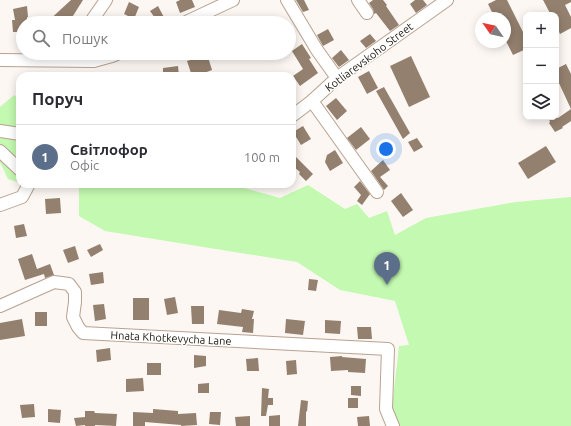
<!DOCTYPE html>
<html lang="uk">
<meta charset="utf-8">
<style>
body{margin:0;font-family:Ubuntu,sans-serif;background:#f2f2f3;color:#2b2b33}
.controls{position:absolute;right:12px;top:12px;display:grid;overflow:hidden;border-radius:8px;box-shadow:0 2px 10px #0003}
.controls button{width:36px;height:36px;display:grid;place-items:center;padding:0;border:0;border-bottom:1px solid #e1e1e2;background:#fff;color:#2b2b33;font:20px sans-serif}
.compass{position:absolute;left:475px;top:12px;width:36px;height:36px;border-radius:50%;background:#fff;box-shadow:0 2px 10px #0003;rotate:304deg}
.you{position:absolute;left:386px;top:149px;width:14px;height:14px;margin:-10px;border:3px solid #fff;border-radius:50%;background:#1a73e8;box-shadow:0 0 0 6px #1a73e833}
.badge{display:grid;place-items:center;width:26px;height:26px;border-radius:50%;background:#ea580c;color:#fff;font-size:13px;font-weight:700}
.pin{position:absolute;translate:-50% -33px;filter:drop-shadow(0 1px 2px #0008)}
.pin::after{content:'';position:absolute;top:21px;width:14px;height:12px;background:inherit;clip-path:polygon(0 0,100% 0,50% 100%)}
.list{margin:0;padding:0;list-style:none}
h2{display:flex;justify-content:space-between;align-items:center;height:52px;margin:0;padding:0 16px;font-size:17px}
h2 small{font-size:13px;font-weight:400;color:#7c7c81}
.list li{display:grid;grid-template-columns:26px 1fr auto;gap:12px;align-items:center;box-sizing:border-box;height:64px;padding:0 16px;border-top:1px solid #e1e1e2}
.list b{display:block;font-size:15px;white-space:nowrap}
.list p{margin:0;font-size:13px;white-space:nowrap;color:#7c7c81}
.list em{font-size:13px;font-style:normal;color:#7c7c81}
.icon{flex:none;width:22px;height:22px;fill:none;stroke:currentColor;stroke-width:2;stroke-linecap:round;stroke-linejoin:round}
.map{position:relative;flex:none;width:571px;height:426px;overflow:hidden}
.search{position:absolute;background:#fff;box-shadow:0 2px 10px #0003;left:16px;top:16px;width:280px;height:44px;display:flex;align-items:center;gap:10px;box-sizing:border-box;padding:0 14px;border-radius:22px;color:#7c7c81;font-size:15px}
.panel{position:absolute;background:#fff;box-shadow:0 2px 10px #0003;left:16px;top:72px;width:280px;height:116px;border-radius:12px}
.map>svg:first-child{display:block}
</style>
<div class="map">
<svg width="571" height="426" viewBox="0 0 571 426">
<rect width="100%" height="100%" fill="#fcf7f3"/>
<!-- green -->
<g fill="#c3f9b0">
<path d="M14 95 20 99V183L8 179 0 162V107Z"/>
<path d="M22 184H214L224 188H244L280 198 308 185 345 209 357 204 369 218 387 211 395 235 426 218 516 202 571 197V426H400L392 407 399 346 409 345 395 301 340 290 297 262 105 231 79 216V186L34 188Z"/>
</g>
<!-- building -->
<g fill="#94806e">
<path d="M71 0H83L71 19 66 23H46Z"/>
<path d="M180 0H192L195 7 180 13 176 2Z"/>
<path d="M296 0H304L309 10 303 12Z"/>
<path d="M373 0H383L387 5 386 6 399 25 390 31 376 13 374 14 373 9 369 3Z"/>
<path d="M415 0H423L427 5 416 13 410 4Z"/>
<path d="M496 0H507L526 38V49L513 55 505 39V18H495L488 4Z"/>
<path d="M543 0H571V2L565 5 571 17V28L560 34 556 26V15H551Z"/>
<path d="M129 2 139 7 134 19 124 14Z"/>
<path d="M27 6 28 17H27V23H23V32H13L12 20H15L13 9Z"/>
<path d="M158 6 167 23H148L155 18 150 11Z"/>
<path d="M328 29 334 40 323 46 317 35Z"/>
<path d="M370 34 376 41 366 48 360 41Z"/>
<path d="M302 44 311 58 309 59 318 73 300 86 293 76 303 69 292 51Z"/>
<path d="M341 50 349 60 339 67 332 58Z"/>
<path d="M207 54 212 70 196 76H192L187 61Z"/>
<path d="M411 56 430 97 409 107 390 66Z"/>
<path d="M566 64 571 74V121L562 127 563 128 555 132 549 123 550 122 548 117 558 118 571 109 558 81 556 82V69Z"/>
<path d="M178 66 179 76H163V68Z"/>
<path d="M369 71 378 88 367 94 358 77Z"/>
<path d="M384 87 410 133 403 139 376 91Z"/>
<path d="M336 98 347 111 337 120 326 106Z"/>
<path d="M303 126 311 139 301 145 293 132Z"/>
<path d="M361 127 370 139 356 150 347 138Z"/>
<path d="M417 138 423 147 414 152 408 142Z"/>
<path d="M546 146 556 162 528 179 518 163Z"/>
<path d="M335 150 343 163 330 171 325 162 327 155Z"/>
<path d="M292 153 313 174 306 181 299 174 300 172 294 167 292 170Z"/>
<path d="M383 160 390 170 380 177 388 186 384 190 371 171Z"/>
<path d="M360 181 370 194 362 205 357 201 361 195 354 187Z"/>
<path d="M401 193 413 210 403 217 391 201Z"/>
<path d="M60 198 61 213 46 214 45 199Z"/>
<path d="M24 224 27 236 16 238 14 226Z"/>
<path d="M100 244 103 250 91 257 87 250Z"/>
<path d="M75 246 79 259 68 263 63 250Z"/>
<path d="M32 254 37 269 50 264 54 275 45 278 44 274 25 280 18 259Z"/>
<path d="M103 272 104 283 91 285 89 274Z"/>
<path d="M309 279 318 280 316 291 308 290Z"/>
<path d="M175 297 178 313 167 315 164 299Z"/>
<rect x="133" y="298" width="16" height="22"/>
<path d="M104 304 106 319 95 321 93 305Z"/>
<path d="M191 306H204V324H192Z"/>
<path d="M242 309 254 311 252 319H254L253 333 242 332 243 327 217 324 219 310 241 313Z"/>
<rect x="35" y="312" width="12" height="14"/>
<path d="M22 319 25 336 0 340V323Z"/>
<path d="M286 319 305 321 303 335 285 333Z"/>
<path d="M325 320 341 321 340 334 325 333Z"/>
<path d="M357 327H371L372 339H358Z"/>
<path d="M110 348 111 360 97 362 96 350Z"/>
<path d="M194 355 206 356V366L194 368Z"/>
<path d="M342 356V357L366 359 365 373 348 372V370L331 371 330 357Z"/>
<path d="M258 358 259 371H247L246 359Z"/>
<path d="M296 360 297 374 287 375 286 361Z"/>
<rect x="147" y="363" width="14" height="12"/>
<path d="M143 378 144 391 126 392V379Z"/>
<path d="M209 383V393H198V384Z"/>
<path d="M351 386H361V396L351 395Z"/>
<path d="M262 388 269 389 268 398H273V405H268L266 416H261Z"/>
<rect x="348" y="398" width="10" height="10"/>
<path d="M301 400 308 401 307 412 306 411V426H298Z"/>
<path d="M34 404 35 417 22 418 20 405Z"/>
<path d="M48 409 61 410 60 423 48 422Z"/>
<path d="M153 409 178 411V414L196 413 197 425 181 426V425L145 422V426H133V412L153 413Z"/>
<path d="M85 411H94L95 413 117 414 116 426 95 425V426H85V425L76 426 74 418 85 417Z"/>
<path d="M210 412H221L220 425 209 424Z"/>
<path d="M280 415V426H269V416Z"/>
<path d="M250 416V426H236L235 417Z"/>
<path d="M369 416 370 426H358L357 417Z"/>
</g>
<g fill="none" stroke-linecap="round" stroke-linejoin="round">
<defs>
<g id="minor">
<path d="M287 0 317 50 337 78"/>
<path d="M358 0 367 13"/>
<path d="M90 23 106 0"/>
<path d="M184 23 233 0"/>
<path d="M0 60 94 61 112 56 119 53"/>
<path d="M312 101 377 192"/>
<path d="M292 116 312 101 337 78 447 0"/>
<path d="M0 131 20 134"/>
<path d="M0 151 20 170"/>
<path d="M0 205 22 197 28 186 27 184"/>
<path d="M0 306 54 282 69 284 75 292V302L73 317 78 327 83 333 388 349 386 409 393 426"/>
</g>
</defs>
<!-- minor casing -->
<use href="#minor" stroke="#b8a290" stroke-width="14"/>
<!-- minor -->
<use href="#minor" stroke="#fff" stroke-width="12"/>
</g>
<g text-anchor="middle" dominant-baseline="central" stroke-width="3" stroke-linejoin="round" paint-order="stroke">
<!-- street labels -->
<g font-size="11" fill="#1c140d" stroke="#fff">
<text transform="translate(369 57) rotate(-37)">Kotliarevskoho Street</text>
<text transform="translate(171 338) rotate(3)">Hnata Khotkevycha Lane</text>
</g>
</g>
</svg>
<div class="controls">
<button>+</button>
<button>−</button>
<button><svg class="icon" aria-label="layers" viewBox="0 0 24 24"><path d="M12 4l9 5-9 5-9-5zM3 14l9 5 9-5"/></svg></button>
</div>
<svg class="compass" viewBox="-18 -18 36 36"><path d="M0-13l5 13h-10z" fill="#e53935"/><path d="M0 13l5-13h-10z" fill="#7c7c81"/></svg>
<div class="you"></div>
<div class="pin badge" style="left:387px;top:285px;background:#5c6f8a">1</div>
<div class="search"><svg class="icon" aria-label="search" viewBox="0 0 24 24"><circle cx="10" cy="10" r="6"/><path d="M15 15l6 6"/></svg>Пошук</div>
<section class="panel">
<h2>Поруч<small></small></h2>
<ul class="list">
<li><span class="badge" style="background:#5c6f8a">1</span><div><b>Світлофор</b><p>Офіс</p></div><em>100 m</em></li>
</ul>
</section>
</div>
